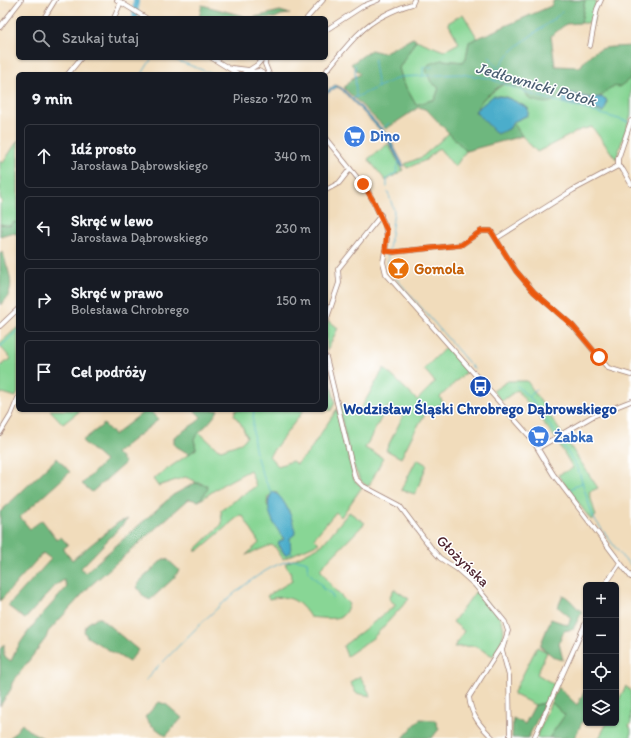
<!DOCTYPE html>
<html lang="pl">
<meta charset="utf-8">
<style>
body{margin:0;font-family:Itim,sans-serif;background:#20242c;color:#f1f3f6}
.controls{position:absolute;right:12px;bottom:12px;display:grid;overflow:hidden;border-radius:6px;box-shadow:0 1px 3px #0004}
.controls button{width:36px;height:36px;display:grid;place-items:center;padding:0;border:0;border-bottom:1px solid #363941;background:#171b24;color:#f1f3f6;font:20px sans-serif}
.stop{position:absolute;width:12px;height:12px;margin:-9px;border:3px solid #ea580c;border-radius:50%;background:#fff}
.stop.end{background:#ea580c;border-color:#fff;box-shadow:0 1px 4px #0008}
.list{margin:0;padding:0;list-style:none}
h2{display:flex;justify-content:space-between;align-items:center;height:52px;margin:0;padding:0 16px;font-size:17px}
h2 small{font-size:13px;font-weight:400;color:#9ea1a6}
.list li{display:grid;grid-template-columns:26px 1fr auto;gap:12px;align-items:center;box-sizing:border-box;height:64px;margin:0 8px 8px;padding:0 8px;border:1px solid #363941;border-radius:6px}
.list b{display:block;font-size:15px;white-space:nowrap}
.list p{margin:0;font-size:13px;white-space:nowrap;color:#9ea1a6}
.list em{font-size:13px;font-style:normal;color:#9ea1a6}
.icon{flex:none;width:22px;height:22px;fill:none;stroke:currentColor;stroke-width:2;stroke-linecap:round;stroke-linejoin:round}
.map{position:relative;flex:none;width:631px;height:738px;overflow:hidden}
.search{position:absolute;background:#171b24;box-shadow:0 1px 3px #0004;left:16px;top:16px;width:312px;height:44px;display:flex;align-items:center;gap:10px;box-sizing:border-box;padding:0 14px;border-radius:6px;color:#9ea1a6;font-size:15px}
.panel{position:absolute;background:#171b24;box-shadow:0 1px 3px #0004;left:16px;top:72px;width:312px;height:340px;border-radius:6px}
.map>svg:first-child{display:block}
</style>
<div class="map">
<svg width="631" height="738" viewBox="0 0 631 738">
<rect width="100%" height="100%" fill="#fff"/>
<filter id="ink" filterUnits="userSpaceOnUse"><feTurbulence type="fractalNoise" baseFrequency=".025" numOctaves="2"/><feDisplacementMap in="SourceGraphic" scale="8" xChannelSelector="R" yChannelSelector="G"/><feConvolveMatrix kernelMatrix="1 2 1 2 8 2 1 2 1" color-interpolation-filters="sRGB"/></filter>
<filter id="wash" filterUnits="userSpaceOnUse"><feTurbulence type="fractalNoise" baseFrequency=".012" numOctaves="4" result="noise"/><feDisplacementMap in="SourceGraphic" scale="16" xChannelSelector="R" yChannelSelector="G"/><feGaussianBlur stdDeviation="0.9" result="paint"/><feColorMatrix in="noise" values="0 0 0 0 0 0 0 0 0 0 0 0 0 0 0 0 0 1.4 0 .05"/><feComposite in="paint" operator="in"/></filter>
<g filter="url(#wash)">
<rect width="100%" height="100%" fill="#f1dcbb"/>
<!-- green -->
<g fill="#88d695" stroke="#697a60" fill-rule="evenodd">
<path d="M585 0H596L593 23H581Z"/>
<path d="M463 14 478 39 469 42 466 58 463 62 442 60 426 70 431 82 439 88 435 99 416 105 403 82 399 68 416 40 444 51 459 43 448 23Z"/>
<path d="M631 78V115L616 159 592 127 580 130 537 152 522 136 513 122 528 115V108C499 93 500 90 475 111L483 99 505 83 526 91 527 95 560 97 563 92 590 109 603 112 607 103 606 99 600 96 608 89Z"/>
<path d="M449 133 466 151 455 167 439 148 426 160 407 168 405 164 422 157Z"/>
<path d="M18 140V223L14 222 10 226 0 224V204L2 202 0 197V161L3 163Z"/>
<path d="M388 144 403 170 386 181 368 159Z"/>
<path d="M328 320 338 328 327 351 326 334Z"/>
<path d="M18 327V392L16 397 3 393 0 394V366L11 359 0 346V343Z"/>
<path d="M446 347 468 370 440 397 444 405H438L431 415H429V407L412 436 401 458 386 450 403 416 387 407 365 448 383 458 369 486C353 486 342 420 339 405L360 410 384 368 417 400 435 382 424 369Z"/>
<path d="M326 364 335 402 331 411 326 408Z"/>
<path d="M508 381H527L598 488 589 492 596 516 591 520 558 475 573 468 554 436 517 390 502 401 493 391Z"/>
<path d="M337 409 354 480 362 487 341 517 336 512 314 538 319 543 283 559 275 547 271 545 246 555 259 543 243 516 240 515 199 550H195L222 524 221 510 256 486 250 470 222 485 199 501 206 492 201 483H195V481L185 477 158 486 153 479 196 449 194 439 199 432 215 447 221 450 241 443 247 437 241 424 234 415 236 410H304L269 456 278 466 292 461 297 464 308 453ZM276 492 289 511V538L285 555 279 546 284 540 267 504 268 497Z"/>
<path d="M50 410H81L63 424Z"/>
<path d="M417 459 427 465 415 494 401 490Z"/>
<path d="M349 512 365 523 320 569 333 588 349 604C347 608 346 613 342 616 337 620 317 618 310 617 299 600 289 594 269 599L267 596 292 581 290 572 285 564 322 545Z"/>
<path d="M394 589 409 599 373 638 347 656 343 646 396 605 389 599Z"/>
<path d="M476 591C498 616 516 624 493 656L475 646 454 647 464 631 453 622Z"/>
<path d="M537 647 547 652 537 674 555 685 545 703 535 705 513 694Z"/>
<path d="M360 676 371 696 356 693 350 682Z"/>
<path d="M626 686 631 692V723L629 726 631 729V738H599L607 723H616V705Z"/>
<path d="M551 702 565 715 549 738H536Z"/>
</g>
<!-- forest -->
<g fill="#6eb77e" stroke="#5c6b54">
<path d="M554 0H585L581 23 566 24 551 36 555 66 580 67C596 44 606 48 631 46V78L619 87C609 84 606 94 599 97 590 100 575 92 563 92 553 106 544 104 529 99L525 91 504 83 483 99 475 112 509 129 513 122 522 136 466 151 427 110 419 107 386 129 344 88 351 79 360 74 351 64 371 50 383 53 413 38 416 40 399 68 403 82 416 105 435 99 439 88 431 82 426 70 429 64 442 60 463 62 466 58 469 42 551 6Z"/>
<path d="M202 5 251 18 280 11 290 14 281 15 275 18H199Z"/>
<path d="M14 222 18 223V234L10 233 0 236V224L10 226Z"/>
<path d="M2 252C8 269 19 291 0 305V253Z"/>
<path d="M146 410H150L158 420 116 453 125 463 92 492 82 484 105 461 82 441 104 424 114 435Z"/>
<path d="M194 410H218C213 421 201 429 194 439L196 449 189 454 174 445V437L197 422 201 417Z"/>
<path d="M57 458 70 472 20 517 30 529 42 520 57 540 61 537 68 545 63 549 72 560 119 522 128 519 81 568 85 573 173 495 195 483 207 485 208 489 199 501 189 499 90 586 48 632 46 638 12 683 11 689 0 706V649L4 644V656L11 661C23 632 47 610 67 587L64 580 56 585 25 619 8 606 51 559 43 553 0 601V512Z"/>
<path d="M163 559H167L179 570 174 578 150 600 144 597 137 587 138 583Z"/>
<path d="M563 595C572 600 574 606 582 612L573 629 564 631 559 643 563 660 555 658 540 646 551 619 568 625 571 618 558 607Z"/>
<path d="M96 618H100L138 650 129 662 87 637 84 631 87 624Z"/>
<path d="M558 687 577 705 585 691 586 693V715L574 738H549L565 715 551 702Z"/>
<path d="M159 702 167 705 182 718 166 736 150 724 145 717Z"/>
<path d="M545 703 528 738H512L513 718 525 724 535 705Z"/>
<path d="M420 719 435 720 439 729 432 738H403Z"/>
<path d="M22 724 28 730 43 738H10Z"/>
</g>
<!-- water -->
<g fill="#4cadcb" stroke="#4b667b">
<path d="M335 85 342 88 387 134 404 166 402 167 385 135 341 89 337 87 326 94V92Z"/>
<path d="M563 92C574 92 580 97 590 98 596 98 600 96 606 99L607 103 604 112 563 102Z"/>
<path d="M493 96C506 95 516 102 528 108V115L513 122 509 129 497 134 475 111Z"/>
<path d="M273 492C284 495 295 523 295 534L290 538 291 552 285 555 278 543 284 539C275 527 261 505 273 492Z"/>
</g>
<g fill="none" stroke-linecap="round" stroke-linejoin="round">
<!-- stream -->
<g stroke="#4cadcb" stroke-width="1">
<path d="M489 56 497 68"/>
<path d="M170 58 213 74"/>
<path d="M375 59 374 64 378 87"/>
<path d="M355 65 356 97"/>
<path d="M142 74 152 58"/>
<path d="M423 75V67H432"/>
<path d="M494 80 497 78 499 72 498 69C512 43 541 32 562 12"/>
<path d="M352 99 400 77 460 74 488 78 531 94 629 122"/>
<path d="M382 129 389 123"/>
<path d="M387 187V179L396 173 399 161"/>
<path d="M388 192 394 211 389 250"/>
<path d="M388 253V269L474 369"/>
<path d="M0 347 18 330"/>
<path d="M517 386 532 400 557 435"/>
<path d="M529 397 536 390"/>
<path d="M254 410C250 438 257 469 272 493"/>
<path d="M558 437 578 469 593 517 623 558 631 565"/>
<path d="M569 490 583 482"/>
<path d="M291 552 292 554"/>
<path d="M163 662C188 637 271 545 307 562L308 572 321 584 322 588 332 594V598"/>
<path d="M146 680 159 665"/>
</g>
<!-- river -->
<path stroke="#4cadcb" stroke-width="6" d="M135 18 136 0"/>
</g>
</g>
<g filter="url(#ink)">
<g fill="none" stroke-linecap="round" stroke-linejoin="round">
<defs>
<g id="minor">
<path d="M117 0 146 18"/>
<path d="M44 18 55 0"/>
<path d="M114 18 121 2"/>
<path d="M307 18 323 0"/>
<path d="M0 27 21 0"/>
<path d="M326 30 363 6 378 0"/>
<path d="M590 46 597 9 601 0"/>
<path d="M212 58 238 74"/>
<path d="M266 58 265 64 269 74"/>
<path d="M232 68 249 70"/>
<path d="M327 70C343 51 360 27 383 16 392 11 402 7 412 4L414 0"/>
<path d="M246 73 259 71 264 74"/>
<path d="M68 74 81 58"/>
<path d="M243 74 257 65 263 58"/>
<path d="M326 139 368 191 385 225 387 239 383 262 386 274 532 439 553 474 631 577"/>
<path d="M618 166V159L631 121"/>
<path d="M618 166 623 170 631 184"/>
<path d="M326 190 339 183 350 169"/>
<path d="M497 238 573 190 618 166"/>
<path d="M385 251 394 252 461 245 481 231H491L516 271 534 292 573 326 608 368 631 375"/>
<path d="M326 321 339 283 338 269 381 215"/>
<path d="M0 326 18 309"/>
<path d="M326 357 355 478 363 486 399 505 432 549 440 558 457 569 475 585 505 622 508 631 502 650 509 676 510 738"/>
<path d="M0 433 11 415 18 398"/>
<path d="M538 448 593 416 631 401"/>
<path d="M605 585 620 563"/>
<path d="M493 738C480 726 471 715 469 697L502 645"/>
<path d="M534 738 586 622"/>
</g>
</defs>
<!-- minor casing -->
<use href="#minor" stroke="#9e7e73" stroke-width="5.5"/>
<!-- minor -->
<use href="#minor" stroke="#fff" stroke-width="4"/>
</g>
</g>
<g fill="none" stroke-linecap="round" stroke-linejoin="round" filter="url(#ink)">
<!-- route -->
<path stroke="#ea580c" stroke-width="5" d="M363 184 374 202 387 231 385 251 394 252 461 245 481 231H491L516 271 534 292 573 326 599 357"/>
</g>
<!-- icons -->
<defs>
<symbol id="supermarket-disc" viewBox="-11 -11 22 22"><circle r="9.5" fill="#3f7fe0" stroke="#fff"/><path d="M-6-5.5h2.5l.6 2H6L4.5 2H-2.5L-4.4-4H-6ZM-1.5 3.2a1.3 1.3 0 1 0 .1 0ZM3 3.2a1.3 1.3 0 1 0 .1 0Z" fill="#fff"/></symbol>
<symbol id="bar-disc" viewBox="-11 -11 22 22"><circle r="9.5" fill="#e8710a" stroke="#fff"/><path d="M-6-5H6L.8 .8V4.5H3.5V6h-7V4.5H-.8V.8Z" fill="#fff"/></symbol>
<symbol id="bus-disc" viewBox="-11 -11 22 22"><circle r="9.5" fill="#1a4fb4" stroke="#fff"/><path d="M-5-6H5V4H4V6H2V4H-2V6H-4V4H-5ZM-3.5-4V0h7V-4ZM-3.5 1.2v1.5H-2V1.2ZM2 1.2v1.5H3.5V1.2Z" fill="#fff"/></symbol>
</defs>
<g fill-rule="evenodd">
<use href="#supermarket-disc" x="342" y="124" width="25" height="25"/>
<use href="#bar-disc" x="386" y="256" width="25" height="25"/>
<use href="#bus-disc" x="468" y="374" width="25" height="25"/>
<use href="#supermarket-disc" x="526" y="424" width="25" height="25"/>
</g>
<g text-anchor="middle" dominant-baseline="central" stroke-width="3" stroke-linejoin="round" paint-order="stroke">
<!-- shop labels -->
<g font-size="15" font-weight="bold" fill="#366cbe" stroke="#fff" text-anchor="start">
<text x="370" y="136">Dino</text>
<text x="554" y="437">Żabka</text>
</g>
<!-- food labels -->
<g font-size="15" font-weight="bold" fill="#c56008" stroke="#fff" text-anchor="start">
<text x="414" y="269">Gomola</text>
</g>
<!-- transit labels -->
<g font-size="15" font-weight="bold" fill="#164399" stroke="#fff">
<text x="480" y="409">Wodzisław Śląski Chrobrego Dąbrowskiego</text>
</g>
<!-- street labels -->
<g font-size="15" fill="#4a1f2b" stroke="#fff">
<text transform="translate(463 561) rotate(44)">Głożyńska</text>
</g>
<!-- water labels -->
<g font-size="16" font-style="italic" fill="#4b5f73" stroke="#fff">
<text transform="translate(536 84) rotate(16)">Jedłownicki Potok</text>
</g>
</g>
</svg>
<div class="controls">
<button>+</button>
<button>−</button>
<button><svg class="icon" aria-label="locate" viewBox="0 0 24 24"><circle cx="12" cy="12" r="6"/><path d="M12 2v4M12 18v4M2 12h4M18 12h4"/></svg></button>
<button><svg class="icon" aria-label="layers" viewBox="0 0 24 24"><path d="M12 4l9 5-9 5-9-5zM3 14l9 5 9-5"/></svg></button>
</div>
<div class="stop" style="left:599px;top:357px"></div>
<div class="stop end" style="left:363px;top:184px"></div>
<div class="search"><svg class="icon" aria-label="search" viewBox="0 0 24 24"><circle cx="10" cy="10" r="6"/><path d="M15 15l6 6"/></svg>Szukaj tutaj</div>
<section class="panel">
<h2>9 min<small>Pieszo · 720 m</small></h2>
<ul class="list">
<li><svg class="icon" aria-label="ahead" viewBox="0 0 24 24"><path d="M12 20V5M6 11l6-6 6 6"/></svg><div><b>Idź prosto</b><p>Jarosława Dąbrowskiego</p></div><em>340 m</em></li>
<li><svg class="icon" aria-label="left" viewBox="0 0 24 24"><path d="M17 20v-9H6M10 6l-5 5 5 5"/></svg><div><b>Skręć w lewo</b><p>Jarosława Dąbrowskiego</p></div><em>230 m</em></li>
<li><svg class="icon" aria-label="right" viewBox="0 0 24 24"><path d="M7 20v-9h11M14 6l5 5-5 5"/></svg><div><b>Skręć w prawo</b><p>Bolesława Chrobrego</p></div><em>150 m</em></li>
<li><svg class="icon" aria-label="arrive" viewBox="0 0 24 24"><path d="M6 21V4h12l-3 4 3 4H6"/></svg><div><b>Cel podróży</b></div></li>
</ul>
</section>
</div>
